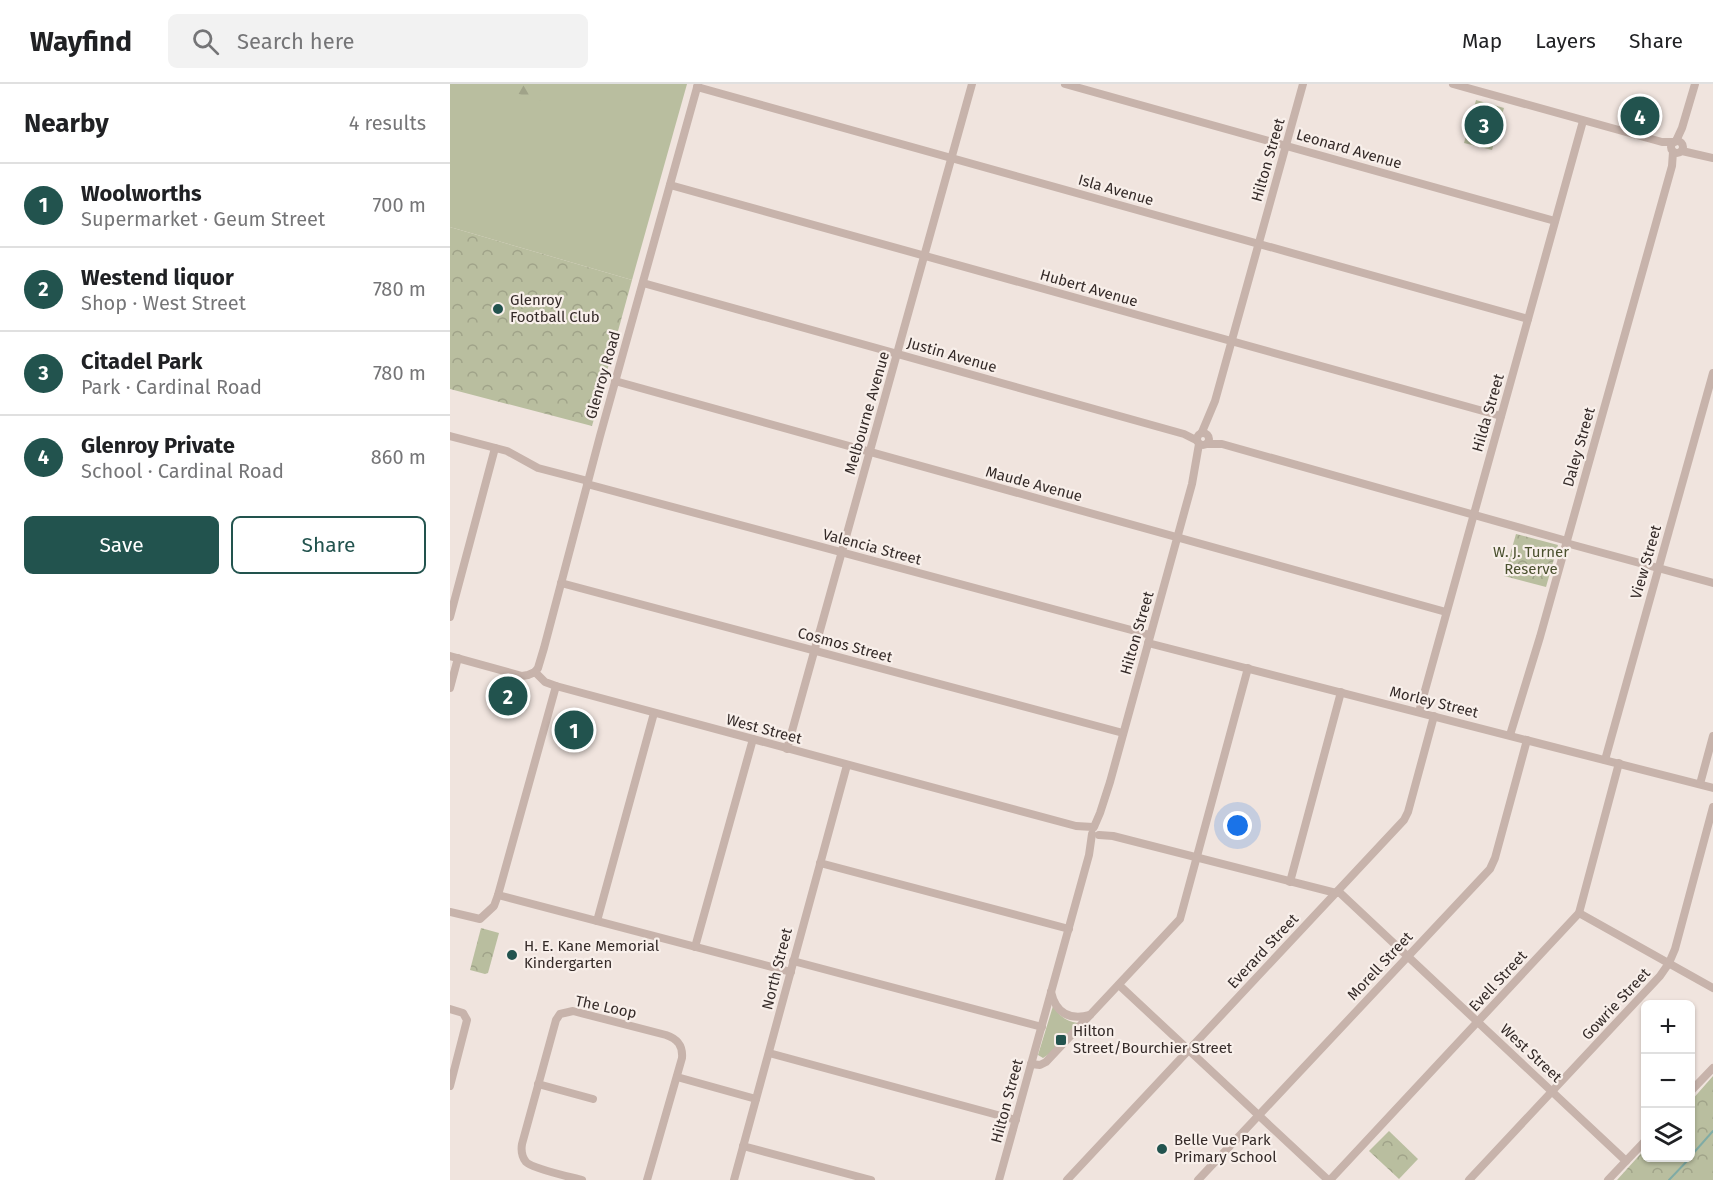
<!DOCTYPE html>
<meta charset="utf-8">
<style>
body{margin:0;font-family:"Fira Sans",sans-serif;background:#f2f2f2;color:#202124}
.controls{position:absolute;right:18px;bottom:18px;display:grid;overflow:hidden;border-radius:9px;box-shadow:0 2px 4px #0004}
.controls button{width:54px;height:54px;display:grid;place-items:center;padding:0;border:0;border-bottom:2px solid #e0e0e0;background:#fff;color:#202124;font:30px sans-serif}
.you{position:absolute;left:788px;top:742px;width:21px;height:21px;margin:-15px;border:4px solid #fff;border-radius:50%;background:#1a73e8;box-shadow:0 0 0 9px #1a73e833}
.badge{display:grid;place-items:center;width:39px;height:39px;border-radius:50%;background:#22534e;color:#fff;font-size:20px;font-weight:700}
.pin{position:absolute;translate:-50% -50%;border:3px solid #fff;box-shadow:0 2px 6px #0006}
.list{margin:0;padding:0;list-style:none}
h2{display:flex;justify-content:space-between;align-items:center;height:78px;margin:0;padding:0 24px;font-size:26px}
h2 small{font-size:20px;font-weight:400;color:#757577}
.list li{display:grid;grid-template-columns:39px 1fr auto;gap:18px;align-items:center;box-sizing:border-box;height:84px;padding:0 24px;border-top:2px solid #e0e0e0}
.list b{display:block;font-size:22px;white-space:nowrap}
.list p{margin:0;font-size:20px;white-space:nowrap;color:#757577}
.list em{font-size:20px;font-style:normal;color:#757577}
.actions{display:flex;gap:12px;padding:18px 24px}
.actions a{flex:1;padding:14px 0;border:2px solid #22534e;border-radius:9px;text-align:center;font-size:21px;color:#22534e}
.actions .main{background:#22534e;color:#fff}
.icon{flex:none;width:33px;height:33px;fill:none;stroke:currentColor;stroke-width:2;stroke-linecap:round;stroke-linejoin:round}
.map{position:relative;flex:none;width:1263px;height:1096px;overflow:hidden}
header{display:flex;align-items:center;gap:36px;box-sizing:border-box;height:84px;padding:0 30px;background:#fff;border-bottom:2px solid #e0e0e0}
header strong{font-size:28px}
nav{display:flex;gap:33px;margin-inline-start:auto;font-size:21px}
.search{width:420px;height:54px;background:#f2f2f2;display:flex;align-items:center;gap:15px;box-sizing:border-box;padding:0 21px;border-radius:9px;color:#757577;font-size:22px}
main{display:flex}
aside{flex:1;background:#fff}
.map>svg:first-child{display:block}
</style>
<header>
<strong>Wayfind</strong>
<div class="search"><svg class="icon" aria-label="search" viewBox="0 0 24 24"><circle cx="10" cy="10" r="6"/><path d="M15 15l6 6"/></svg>Search here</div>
<nav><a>Map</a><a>Layers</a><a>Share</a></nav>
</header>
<main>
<aside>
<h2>Nearby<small>4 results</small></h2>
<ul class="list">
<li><span class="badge">1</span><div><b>Woolworths</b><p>Supermarket · Geum Street</p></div><em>700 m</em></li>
<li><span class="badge">2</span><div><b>Westend liquor</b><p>Shop · West Street</p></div><em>780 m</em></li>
<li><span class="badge">3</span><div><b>Citadel Park</b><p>Park · Cardinal Road</p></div><em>780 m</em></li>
<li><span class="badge">4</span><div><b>Glenroy Private</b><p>School · Cardinal Road</p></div><em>860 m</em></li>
</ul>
<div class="actions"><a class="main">Save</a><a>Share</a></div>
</aside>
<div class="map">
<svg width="1263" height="1096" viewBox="0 0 1263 1096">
<defs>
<pattern id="forest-firs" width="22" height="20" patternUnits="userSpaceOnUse" patternTransform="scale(1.5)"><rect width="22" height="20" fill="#b9be9f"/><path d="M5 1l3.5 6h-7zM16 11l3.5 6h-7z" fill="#a0a389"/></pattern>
<pattern id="park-crowns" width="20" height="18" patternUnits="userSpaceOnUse" patternTransform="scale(1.5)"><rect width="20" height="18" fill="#b9be9f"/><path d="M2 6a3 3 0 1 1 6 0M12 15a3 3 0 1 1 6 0" fill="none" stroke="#a0a389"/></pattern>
</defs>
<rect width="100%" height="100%" fill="#f0e4de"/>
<!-- grass -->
<g fill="#b9be9f">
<path d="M0 0H237L182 196 0 143Z"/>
<path d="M603 922C610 932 615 937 628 939L599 970 593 974 588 971Z"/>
</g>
<!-- forest -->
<path fill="url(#forest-firs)" d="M68 0H107L97 13 89 17 66 9V3Z"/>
<!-- park -->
<g fill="url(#park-crowns)">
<path d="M1026 16 1054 24 1042 66 1014 59Z"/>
<path d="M0 143 182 196 142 342 0 305Z"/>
<path d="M1066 450 1108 461 1096 503 1054 492Z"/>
<path d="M31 844 49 849 38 889 35 890 20 886Z"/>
<path d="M1263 992V1096H1167L1195 1065 1196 1074H1240L1241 1017Z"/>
<path d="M939 1047 968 1075 949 1095 919 1067Z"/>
</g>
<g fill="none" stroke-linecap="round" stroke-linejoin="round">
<!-- stream -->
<g stroke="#7faba5" stroke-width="2">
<path d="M1240 1073 1263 1047"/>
<path d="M1219 1096 1240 1074"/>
</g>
<!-- minor -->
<g stroke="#c7b3ab" stroke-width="8">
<path d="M615 0 1105 137"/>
<path d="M1003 0 1212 58H1224"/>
<path d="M247 3 1078 235"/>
<circle cx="1227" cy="63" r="6"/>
<path d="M1226 57 1232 44 1245 0"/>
<path d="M1232 67 1263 74"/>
<path d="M220 101 1051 332"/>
<path d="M193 199 734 350 746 356"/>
<path d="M165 297 996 528"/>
<path d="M752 348 765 317 853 0"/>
<circle cx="753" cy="355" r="6"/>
<path d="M0 352 57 367 88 384 138 397"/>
<path d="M757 360H772L1117 457"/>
<path d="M137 400 700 551"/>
<path d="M1116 459 1263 499"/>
<path d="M111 499 673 649"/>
<path d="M0 533 45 364"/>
<path d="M698 559 1263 704"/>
<path d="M0 572 72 592 78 591 85 588"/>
<path d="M85 588 88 584 94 564 150 352 248 0"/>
<path d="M85 588 95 598 106 602 626 742 643 743"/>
<path d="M0 604 8 574"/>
<path d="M969 628 1133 37"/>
<path d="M1060 651 1090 553 1222 82 1223 68"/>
<path d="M337 665 522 0"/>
<path d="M1155 676 1263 289"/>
<path d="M1250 700 1263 652"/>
<path d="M644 743 650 729 660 698 742 400 749 360"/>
<path d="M649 751 663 752 886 809"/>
<path d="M370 779 619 845"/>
<path d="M840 798 891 608"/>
<path d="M888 807 1176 1077"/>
<path d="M48 811 106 602"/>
<path d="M0 828 30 835 44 822 48 811 341 888"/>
<path d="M1129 829 1263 904"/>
<path d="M147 837 204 629"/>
<path d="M245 863 303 655"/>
<path d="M343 877 592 943"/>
<path d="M669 901 878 1096"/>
<path d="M601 908C606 930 620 936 640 931"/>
<path d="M0 925 13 929 17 936 0 1002"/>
<path d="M319 969 566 1036"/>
<path d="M581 980 590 981 596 978 730 835 798 584"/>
<path d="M227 993 306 1015"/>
<path d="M88 1000 143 1015"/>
<path d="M1240 1008 1263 984"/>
<path d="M293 1062 421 1096"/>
<path d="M132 1096C121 1093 83 1085 76 1078 72 1073 71 1066 72 1060L106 936 110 930 123 927 216 951C228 955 233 962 232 974L197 1096"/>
<path d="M284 1096 397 681"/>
<path d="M549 1096 639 771 642 750"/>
<path d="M617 1096 954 736 958 728 984 632"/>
<path d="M748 1096 1040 785 1045 774 1077 656"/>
<path d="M880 1096 1129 829 1169 679"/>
<path d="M1019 1096 1210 892 1219 879 1225 865 1263 723"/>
<path d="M1158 1096 1196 1056"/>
</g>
</g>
<!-- markers -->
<g fill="#22534e" stroke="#f8efea" stroke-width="2">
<circle cx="48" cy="225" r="6"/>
<circle cx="62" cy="871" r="6"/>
<rect x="605" y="950" width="12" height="12" rx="3"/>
<circle cx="712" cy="1065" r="6"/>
</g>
<g text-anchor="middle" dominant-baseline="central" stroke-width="4.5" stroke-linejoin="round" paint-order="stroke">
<!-- street labels -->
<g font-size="15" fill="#352b29" stroke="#f8efea">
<text transform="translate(899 65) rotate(16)">Leonard Avenue</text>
<text transform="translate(818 76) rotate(-74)">Hilton Street</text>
<text transform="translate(666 106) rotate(16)">Isla Avenue</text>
<text transform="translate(639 204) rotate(16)">Hubert Avenue</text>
<text transform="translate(502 271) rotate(16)">Justin Avenue</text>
<text transform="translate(153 291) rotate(-74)">Glenroy Road</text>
<text transform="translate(417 329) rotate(-74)">Melbourne Avenue</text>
<text transform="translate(1038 329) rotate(-74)">Hilda Street</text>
<text transform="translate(1129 363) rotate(-74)">Daley Street</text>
<text transform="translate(584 400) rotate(15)">Maude Avenue</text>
<text transform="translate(422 463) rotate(15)">Valencia Street</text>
<text transform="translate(1196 478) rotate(-74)">View Street</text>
<text transform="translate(687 549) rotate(-74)">Hilton Street</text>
<text transform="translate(395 561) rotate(15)">Cosmos Street</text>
<text transform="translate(984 618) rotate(14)">Morley Street</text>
<text transform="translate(314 645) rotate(15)">West Street</text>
<text transform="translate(813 867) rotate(-47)">Everard Street</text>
<text transform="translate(930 882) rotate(-47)">Morell Street</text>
<text transform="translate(327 885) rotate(-76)">North Street</text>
<text transform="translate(1048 897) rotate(-47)">Evell Street</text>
<text transform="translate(1166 920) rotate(-47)">Gowrie Street</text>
<text transform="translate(156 923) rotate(12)">The Loop</text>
<text transform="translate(1081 969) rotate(43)">West Street</text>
<text transform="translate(557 1017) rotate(-75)">Hilton Street</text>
</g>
<!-- poi labels -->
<g font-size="15" fill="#352b29" stroke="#f8efea" text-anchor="start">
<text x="60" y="216">Glenroy<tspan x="60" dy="17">Football Club</tspan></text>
<text x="74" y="862">H. E. Kane Memorial<tspan x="74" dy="17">Kindergarten</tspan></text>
<text x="623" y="947">Hilton<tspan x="623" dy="17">Street/Bourchier Street</tspan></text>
<text x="724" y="1056">Belle Vue Park<tspan x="724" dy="17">Primary School</tspan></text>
</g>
<!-- park labels -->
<g font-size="15" fill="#4b512f" stroke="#f8efea">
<text x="1081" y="468">W. J. Turner<tspan x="1081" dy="17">Reserve</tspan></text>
</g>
</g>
</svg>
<div class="controls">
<button>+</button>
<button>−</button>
<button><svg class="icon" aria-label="layers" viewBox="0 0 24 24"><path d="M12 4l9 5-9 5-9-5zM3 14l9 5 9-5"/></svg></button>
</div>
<div class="you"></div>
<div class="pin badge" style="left:124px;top:646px">1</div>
<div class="pin badge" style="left:58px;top:612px">2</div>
<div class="pin badge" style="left:1034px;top:41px">3</div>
<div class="pin badge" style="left:1190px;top:32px">4</div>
</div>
</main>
